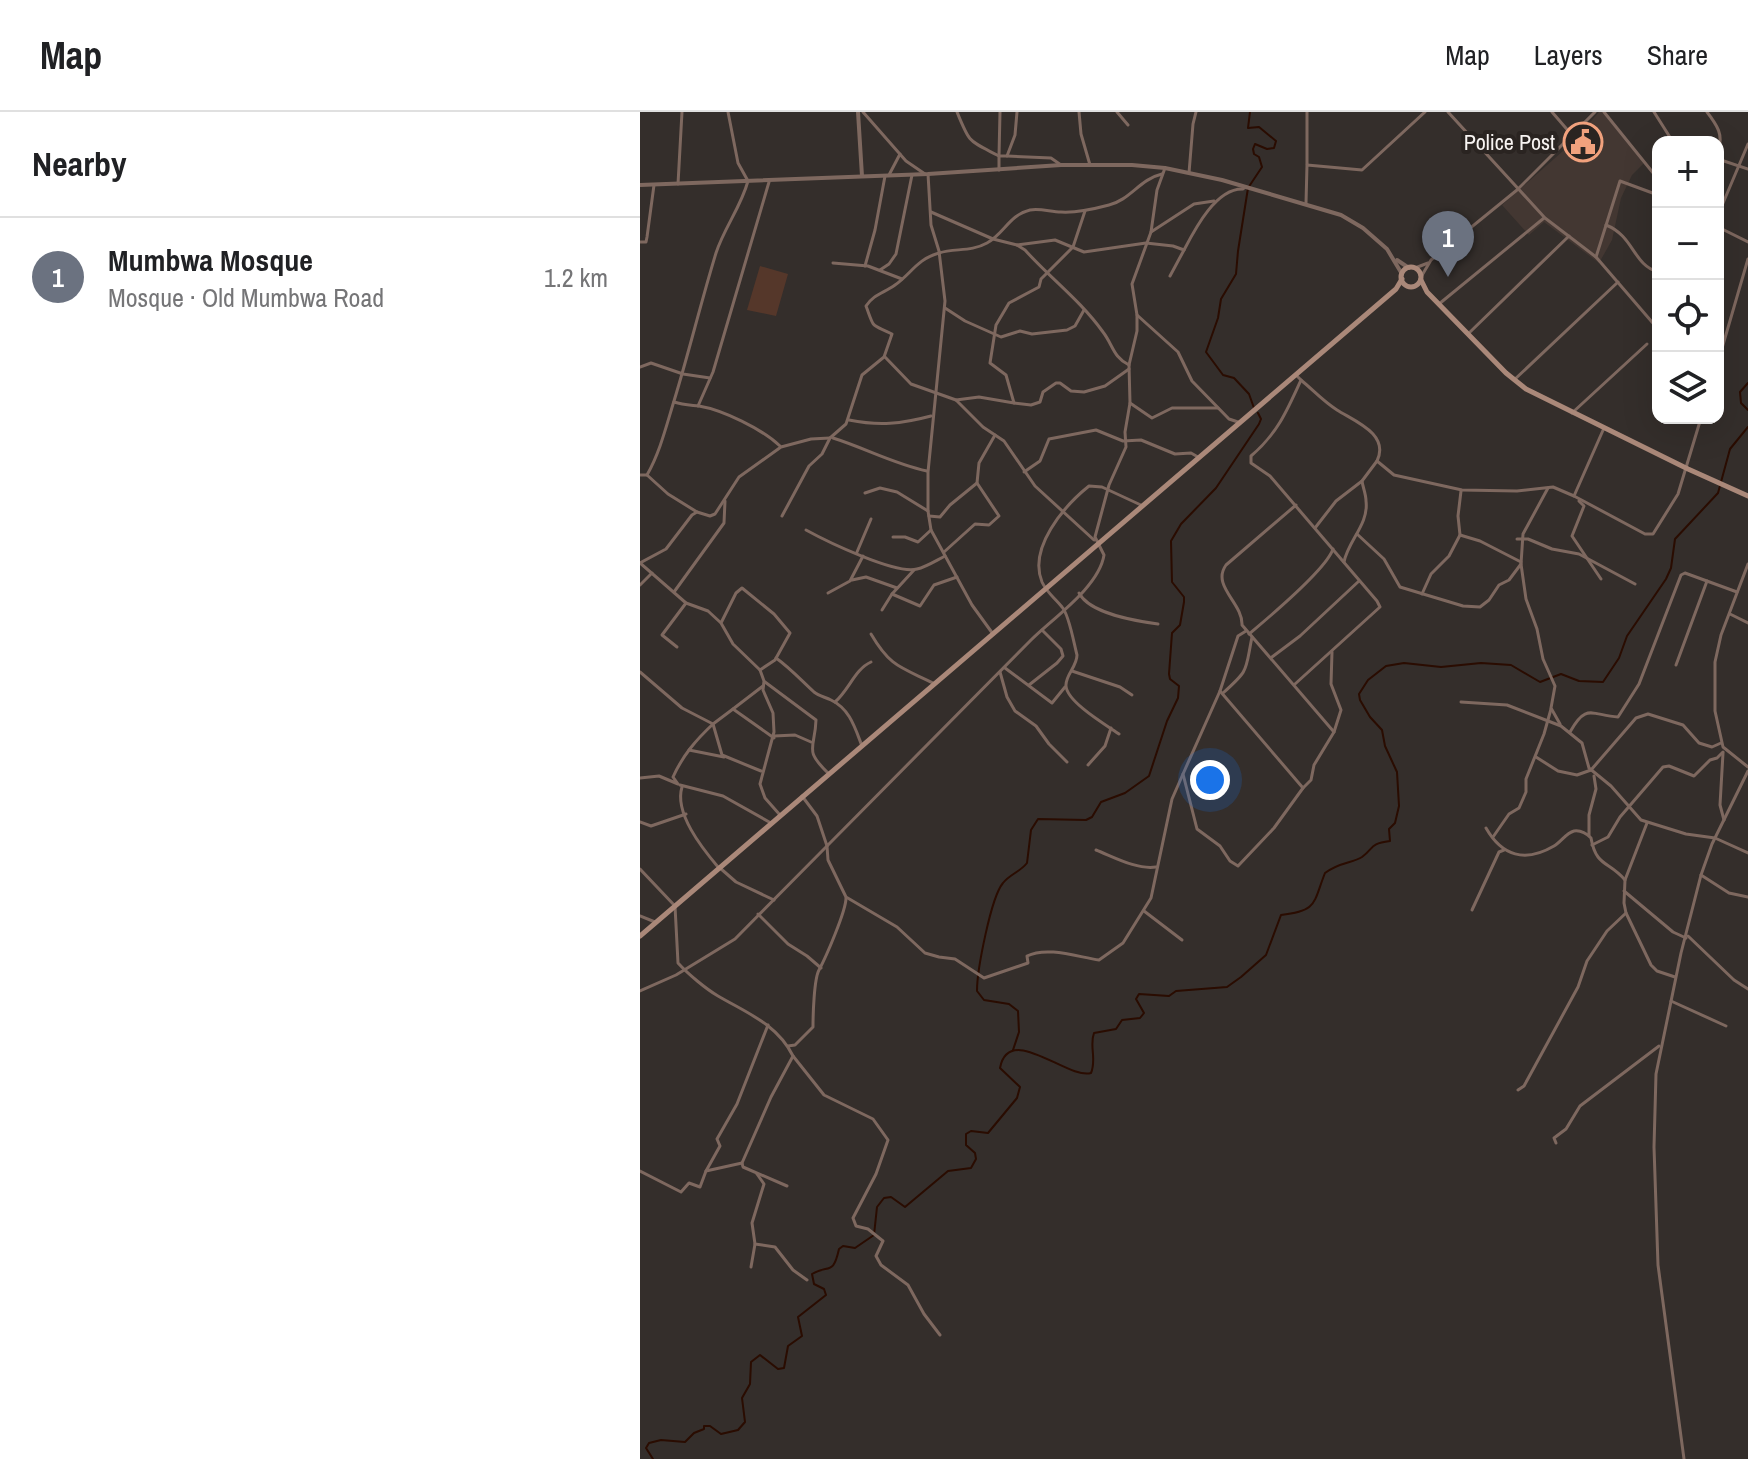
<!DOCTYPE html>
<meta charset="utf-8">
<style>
body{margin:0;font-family:"Archivo Narrow",sans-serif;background:#f2f2f2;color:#202124}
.controls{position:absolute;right:24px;top:24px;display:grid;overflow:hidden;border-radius:16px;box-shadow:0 8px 32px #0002}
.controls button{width:72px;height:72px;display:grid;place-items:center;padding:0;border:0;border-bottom:2px solid #e0e0e0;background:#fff;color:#202124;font:40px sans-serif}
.you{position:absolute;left:570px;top:668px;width:28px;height:28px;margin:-20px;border:6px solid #fff;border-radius:50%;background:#1a73e8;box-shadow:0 0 0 12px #1a73e833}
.badge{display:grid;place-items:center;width:52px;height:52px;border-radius:50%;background:#7e5b4c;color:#fff;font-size:26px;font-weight:700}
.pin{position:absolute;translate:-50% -66px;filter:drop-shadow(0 2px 4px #0008)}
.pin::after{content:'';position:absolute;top:42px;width:28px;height:24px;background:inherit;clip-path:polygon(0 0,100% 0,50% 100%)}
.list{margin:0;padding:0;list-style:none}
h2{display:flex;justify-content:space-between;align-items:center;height:104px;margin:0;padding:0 32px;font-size:34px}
h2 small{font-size:26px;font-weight:400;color:#757577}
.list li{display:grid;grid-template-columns:52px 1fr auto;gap:24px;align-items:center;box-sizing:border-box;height:120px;padding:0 32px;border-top:2px solid #e0e0e0}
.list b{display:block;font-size:30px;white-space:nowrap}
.list p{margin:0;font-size:26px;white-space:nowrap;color:#757577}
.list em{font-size:26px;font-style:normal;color:#757577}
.icon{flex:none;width:44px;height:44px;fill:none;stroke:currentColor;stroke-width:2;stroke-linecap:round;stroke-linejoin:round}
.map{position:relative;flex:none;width:1108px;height:1347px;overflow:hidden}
header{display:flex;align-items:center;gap:48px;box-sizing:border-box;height:112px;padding:0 40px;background:#fff;border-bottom:2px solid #e0e0e0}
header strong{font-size:38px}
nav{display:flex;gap:44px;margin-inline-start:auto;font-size:28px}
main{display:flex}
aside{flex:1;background:#fff}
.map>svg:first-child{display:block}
</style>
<header>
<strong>Map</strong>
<nav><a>Map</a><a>Layers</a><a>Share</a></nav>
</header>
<main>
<aside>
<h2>Nearby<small></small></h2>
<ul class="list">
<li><span class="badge" style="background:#6b7280">1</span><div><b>Mumbwa Mosque</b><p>Mosque · Old Mumbwa Road</p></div><em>1.2 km</em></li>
</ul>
</aside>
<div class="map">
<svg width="1108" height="1347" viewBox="0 0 1108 1347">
<rect width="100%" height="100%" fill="#342e2b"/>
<!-- built -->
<path fill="#433732" d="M959 0H966L1004 51 992 63 981 86 972 128 959 151 904 110 889 123 862 93 932 31Z"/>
<!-- green -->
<path fill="#55372a" d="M120 154 148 162 136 204 107 198Z"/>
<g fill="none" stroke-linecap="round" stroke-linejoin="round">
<!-- stream -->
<g stroke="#2a0c01" stroke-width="2">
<path d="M610 0 608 16 619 15 636 29 634 36 627 37 615 32 613 37 614 42 619 45 622 55 608 76 598 139 596 162 581 187 578 206 566 240 583 263 594 266 609 282 614 296"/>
<path d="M1108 271 1100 280 1101 291 1108 298"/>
<path d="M373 938 379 920 378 899 369 892 344 888 337 879C337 858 351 785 363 771 370 762 380 760 387 751L391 718 398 707 446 708 452 705 461 690 485 681 509 664 527 609 538 586 539 574 530 567 529 562 532 521 540 513 544 490V485L532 470 531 429 541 412 576 376 619 312 621 307 618 301"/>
<path d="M13 1347 6 1336 9 1331 21 1328 45 1330 54 1321 64 1317V1314H70L81 1322 98 1318 105 1310 102 1286 110 1272 111 1250 120 1243 138 1257 144 1256 148 1234 162 1224 158 1205 186 1183 184 1177 174 1172 172 1162C189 1152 193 1164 199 1137L203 1134 215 1136 234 1123 237 1095 244 1086 251 1085 265 1095 308 1059 331 1056 336 1047 335 1041 326 1033V1022L331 1019 348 1021 377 986 380 975 360 956C369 910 428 968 451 961 457 947 449 934 454 921L476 917 482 908 500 906 504 901 496 887 499 882 529 884 536 879 587 875 601 865 626 843 641 803C678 799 673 791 685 761 699 750 713 751 722 745 735 735 729 732 750 729L749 717 755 711 759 694 757 660 745 634 742 618 730 605 720 588 719 582 728 568 746 554 764 551 801 555 841 551 871 553 900 570 921 562 939 569 963 570 979 546 987 524 1026 467 1031 456 1035 427 1078 381 1090 337 1108 315"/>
</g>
<!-- minor -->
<g stroke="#7e685f" stroke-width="3">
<path d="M223 0 266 49 285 62"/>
<path d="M317 0C330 32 328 28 359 44"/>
<path d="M439 0 441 22 450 53"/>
<path d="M477 0 488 13"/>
<path d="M667 0V52"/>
<path d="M808 0 905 106 956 145 1018 217"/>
<path d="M912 0 931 22"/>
<path d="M964 0 1018 67"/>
<path d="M1014 0 1033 30"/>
<path d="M1067 0C1077 13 1084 23 1078 39"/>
<path d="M359 44 360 0"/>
<path d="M367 44 411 46 421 53"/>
<path d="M1078 47 1108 57"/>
<path d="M359 58V44H367L375 23 377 0"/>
<path d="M549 61 553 12 556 0"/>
<path d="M288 62 291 113 299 139 305 189 288 360V399L291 418 332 493 353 522"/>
<path d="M249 63 260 42"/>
<path d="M38 72 42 0"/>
<path d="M1016 82 1018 110"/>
<path d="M666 91 667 53 722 58 785 0"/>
<path d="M291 100 353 127 377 133 385 138C410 166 440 188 463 220 473 233 473 245 489 253"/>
<path d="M1078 103 1108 32"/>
<path d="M966 113C994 124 993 153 1018 160"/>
<path d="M1078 115 1108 130"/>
<path d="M511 120 554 92 574 89"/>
<path d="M0 130H6L7 125 14 73"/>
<path d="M377 133 415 128 444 140 506 131 533 134 544 138C555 117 576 76 603 77L605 75"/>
<path d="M956 145 980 69 1018 83"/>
<path d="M193 151 228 154 262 167"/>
<path d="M225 154 235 118 245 64"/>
<path d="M775 156 788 151"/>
<path d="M240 158 249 152 256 142 272 63"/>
<path d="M530 164 544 138"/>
<path d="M781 165 791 148 877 78 955 0"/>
<path d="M799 192 904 106"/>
<path d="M305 196 325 209 361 225 380 219 392 222 427 218 435 214 444 198"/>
<path d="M497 203 538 240 552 269 589 307 598 310"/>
<path d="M829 221 929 124"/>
<path d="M245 245 271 272 316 288 343 315 364 329 395 374 454 428"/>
<path d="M1078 250 1108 147"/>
<path d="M0 255 11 251 43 262 70 266"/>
<path d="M661 268C673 278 684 290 697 298 714 309 750 322 737 349L754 363 822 378 877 379 913 375 934 384 964 316"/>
<path d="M874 268 978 170"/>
<path d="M316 288 339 285 374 291 366 263 350 251 356 213 369 191 399 175 401 167 433 135 445 99"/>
<path d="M34 290C43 293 50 293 59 294 83 298 122 317 140 334"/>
<path d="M374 291 391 293 400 290 403 280 416 271H420L431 279 444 280 465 274 489 257"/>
<path d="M490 291 512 306 532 296H578"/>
<path d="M58 294 73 260 129 70"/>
<path d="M932 301 1007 232"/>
<path d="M209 308C239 314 261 312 291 304"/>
<path d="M193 326C225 336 254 352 287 359"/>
<path d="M384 360 400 349 409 327 456 318 483 329 501 328 535 342 551 341 558 345"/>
<path d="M0 363H7C20 340 26 315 34 289 49 240 61 190 76 141 84 116 101 95 108 69L98 51 88 0"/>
<path d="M7 363 28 382 57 400"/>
<path d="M225 381 240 376 257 380 288 399"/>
<path d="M934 384 1005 422H1013L1038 382 1061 306"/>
<path d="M939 389 944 394 932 424 961 467"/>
<path d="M142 404 169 354 182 342 190 326 206 312 222 263 244 245 252 222C230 211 235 218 226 194 234 182 244 181 255 173 271 162 277 147 299 141 315 136 331 140 347 131 364 122 369 103 390 98 400 96 411 100 421 100 437 101 454 97 469 93 490 88 500 67 522 62"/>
<path d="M289 404 300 405 310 393 337 371 339 351 355 323"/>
<path d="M675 416 696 389 722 369 737 349"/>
<path d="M166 418C186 429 256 463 277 457 286 455 297 448 305 444"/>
<path d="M717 422 744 447 760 475 823 494 840 495 849 488 859 473 869 468 881 452 883 422 908 376"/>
<path d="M820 423 840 429 881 450"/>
<path d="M253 425H265L278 430 291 418"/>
<path d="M877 427H888L912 437 939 442 995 472"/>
<path d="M217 440 231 407"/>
<path d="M304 440 335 412 349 413 359 404 337 371"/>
<path d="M704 450C708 429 729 412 726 389 726 382 723 376 722 369"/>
<path d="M0 451 46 491 68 499 81 511 93 532 120 558 135 548 150 521 134 502 102 476 96 481 81 511"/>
<path d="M0 451 26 437 52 403 57 400 70 404 75 402 99 365 141 335 171 327 190 326"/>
<path d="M881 452 886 487 897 517 903 547 915 574 911 596 920 612"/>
<path d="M1108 452 1081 523 1075 550V599L1083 635 1108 655"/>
<path d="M212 468 226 465 257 476"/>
<path d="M0 473 12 461"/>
<path d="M34 480 84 411 85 389"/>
<path d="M188 481 210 469 223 444"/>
<path d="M439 481C450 502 496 509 518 512"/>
<path d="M252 482 280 494 294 473 317 465"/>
<path d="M782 482 791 462 809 444 820 423 818 404 821 379"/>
<path d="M242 498 252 482 274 458"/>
<path d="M1090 502 1108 511"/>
<path d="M606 519 598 524 580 579 663 676 671 668 674 653 694 620 602 513C603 491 571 474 586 453L656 393"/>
<path d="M231 522C251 556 261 555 295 572"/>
<path d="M609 522C628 506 686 458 693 437"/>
<path d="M37 535 22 523 46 491"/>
<path d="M692 540 691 572 701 598 694 620"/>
<path d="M632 545 660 524 719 469"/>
<path d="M136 546C150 556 161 568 174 580 179 584 185 585 191 588 210 597 215 616 222 634"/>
<path d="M1036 553 1067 469"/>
<path d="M365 556 412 591 425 575"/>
<path d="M120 558 124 569 123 578 133 601 134 620 120 672 125 686 140 703"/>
<path d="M432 559 480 575 492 583"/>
<path d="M0 560 42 596 73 612C56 628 43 643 33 665L38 672 19 664 0 666"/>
<path d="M360 560 367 585 375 599 396 614 409 632 427 650"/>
<path d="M125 570 176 608C175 638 163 637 189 662"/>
<path d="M655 572 740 495 737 489 630 364 611 351V344C637 322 647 299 661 268L657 264"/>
<path d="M389 573 417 551 423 544 421 537 402 518"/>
<path d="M123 574 93 597 134 626"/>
<path d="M580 579 543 662 557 717 580 734 590 749 598 754 634 716 663 676"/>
<path d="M583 581C610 557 605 559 612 525"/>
<path d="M195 590C209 578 215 557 231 550"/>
<path d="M821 590 867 593 921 614 942 631 949 656 971 674 1001 708 1046 722 1075 726 1108 741"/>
<path d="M93 597 73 612 82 643 121 659"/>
<path d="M930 620C946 591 951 603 978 605L999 572 1041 463 1045 461 1097 480"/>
<path d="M479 622C466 613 427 590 426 574 425 563 437 555 437 543 434 532 429 502 422 495 415 486 407 481 402 470 388 436 424 394 449 374L462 375 503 394"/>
<path d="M134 624 155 623 171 630"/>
<path d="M49 638 84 645"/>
<path d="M1083 641 1080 693 1084 708"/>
<path d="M896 645 918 659 937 663 951 658 996 606 1008 602 1043 613 1059 631 1072 635 1081 631"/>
<path d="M448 653 465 634 471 616"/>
<path d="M40 673 83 684 131 711"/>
<path d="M42 675C34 701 62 736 78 755"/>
<path d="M162 684 177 704 187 734 391 528C413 506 459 475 464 443L455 425 469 373 486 335 485 320 490 291 489 253 497 219V203L492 172 511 120 517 78 525 56"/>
<path d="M0 710 11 714 46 702"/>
<path d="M1007 711 985 768 984 791 986 801 1011 853 1017 859 1035 865"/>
<path d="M846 716C862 744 885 751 914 734 921 730 926 721 934 719 941 718 946 721 951 726 956 755 969 749 985 768"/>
<path d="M949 723V703L956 677 954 664"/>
<path d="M853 725 869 702 879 696 886 680V667L904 622 911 597"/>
<path d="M952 733 968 725 980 705 1023 655 1029 654 1054 664 1070 648 1077 646 1083 640"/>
<path d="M187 734 188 748 206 785 257 815 285 841 299 845 315 847 344 866 388 851 387 844C407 834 438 845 459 848L483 831 511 786 532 687 543 662"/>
<path d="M456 738C474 745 497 758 516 755"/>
<path d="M80 756 96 770 134 788"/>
<path d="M0 757 35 794 38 851C48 862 66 877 78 884 107 901 137 912 153 944L131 985 102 1051 103 1055 147 1074"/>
<path d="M1061 763 1089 781 1108 785"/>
<path d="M984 779 1033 820 1046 826"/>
<path d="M832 798 859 740 864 738"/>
<path d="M504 799 542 828"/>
<path d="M118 802 148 832 167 844 181 856"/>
<path d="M0 804 15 810"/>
<path d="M1048 824 1094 868 1108 877"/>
<path d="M0 879 36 863 95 827 187 734"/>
<path d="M1031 889 1086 914"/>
<path d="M148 934 155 933 173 915C173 903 174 867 179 858 186 845 206 799 206 786"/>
<path d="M153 944 184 983 233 1007 248 1028 236 1062 213 1106 216 1114 228 1117 243 1129 236 1144 241 1153 268 1173 284 1202 300 1223"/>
<path d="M878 978 884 974 938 875 947 849 967 819 986 801"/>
<path d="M916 1031 914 1026 926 1017 940 994 1019 934"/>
<path d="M0 1059 41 1080 49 1071 60 1075 66 1059 102 1051"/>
<path d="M66 1059 80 1034 77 1027 97 992 128 913"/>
<path d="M117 1062 124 1072 112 1111 115 1132 135 1135 153 1158 167 1168"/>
<path d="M111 1155 115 1132"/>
<path d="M1044 1347 1018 1153 1014 1035 1016 962 1041 841 1061 763 1072 732 1108 659"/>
</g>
<!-- tertiary -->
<g stroke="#7e685f" stroke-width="4">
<path d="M218 0 222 64"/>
<path d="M0 73 288 62 421 53H492L525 56 582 68 701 103 723 116 747 137 762 162"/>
<path d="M757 148 769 156"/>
</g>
<!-- secondary -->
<g stroke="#aa8879" stroke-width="5">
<circle cx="771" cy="165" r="10"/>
<path d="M781 168 787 180 866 261 886 277 1048 357 1108 384"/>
<path d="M0 824 756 177 762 167"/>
</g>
</g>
<!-- icons -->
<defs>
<symbol id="civic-ring" viewBox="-11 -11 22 22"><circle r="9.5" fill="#2a2421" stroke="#f1a17d" stroke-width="1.5"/><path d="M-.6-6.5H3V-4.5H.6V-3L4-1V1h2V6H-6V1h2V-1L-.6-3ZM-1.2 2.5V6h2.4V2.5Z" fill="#f1a17d"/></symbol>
</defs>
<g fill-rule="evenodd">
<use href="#civic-ring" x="921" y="8" width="44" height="44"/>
</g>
<g text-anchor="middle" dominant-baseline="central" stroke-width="8" stroke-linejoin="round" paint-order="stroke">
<!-- poi labels -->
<g font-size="22" fill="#f8f4f2" stroke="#2a2421" text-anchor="end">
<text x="915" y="30">Police Post</text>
</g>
</g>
</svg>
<div class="controls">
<button>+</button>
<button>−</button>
<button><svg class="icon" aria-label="locate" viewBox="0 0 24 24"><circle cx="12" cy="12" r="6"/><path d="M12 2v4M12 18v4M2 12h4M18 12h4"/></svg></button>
<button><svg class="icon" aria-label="layers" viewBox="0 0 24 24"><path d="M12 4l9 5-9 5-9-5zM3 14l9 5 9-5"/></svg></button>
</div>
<div class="you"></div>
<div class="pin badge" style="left:808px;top:165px;background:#6b7280">1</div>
</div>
</main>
